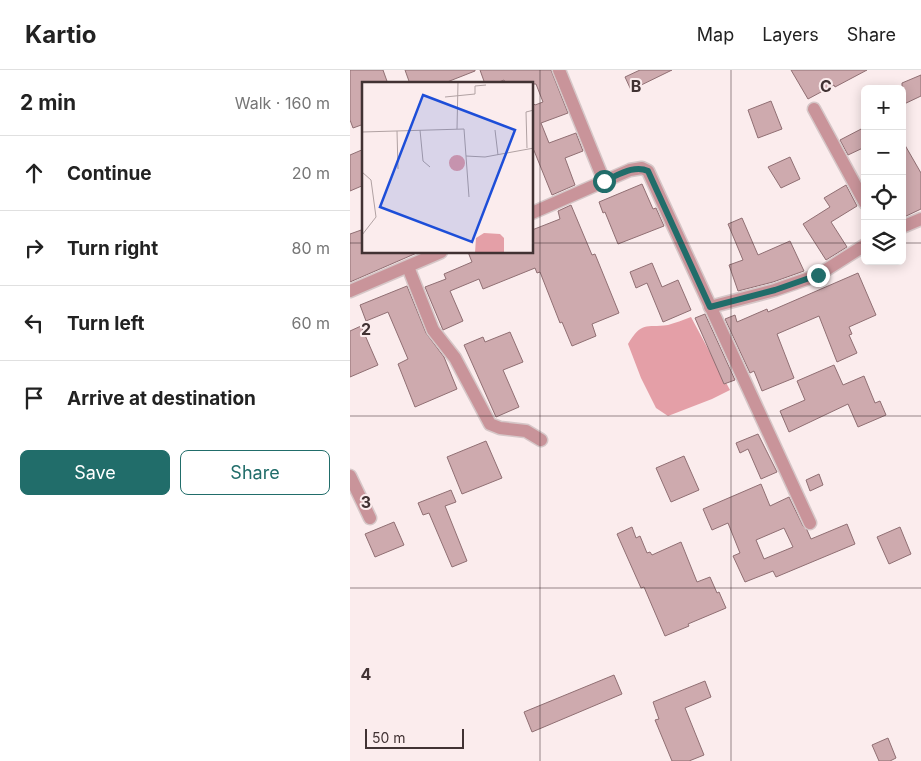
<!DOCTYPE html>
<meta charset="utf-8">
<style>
body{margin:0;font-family:Inter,sans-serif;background:#f2f2f2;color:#222}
.controls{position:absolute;right:15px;top:15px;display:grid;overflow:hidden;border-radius:8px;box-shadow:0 2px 12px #0003}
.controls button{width:45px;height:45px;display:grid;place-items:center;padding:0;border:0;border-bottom:1px solid #e0e0e0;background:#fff;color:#222;font:25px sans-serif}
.scale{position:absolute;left:15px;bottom:12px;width:99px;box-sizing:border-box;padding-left:5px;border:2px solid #413233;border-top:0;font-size:14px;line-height:18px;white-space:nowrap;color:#413233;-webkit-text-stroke:4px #fbeced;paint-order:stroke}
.stop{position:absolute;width:15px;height:15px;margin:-11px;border:4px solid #216d6a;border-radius:50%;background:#fff}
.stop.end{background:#216d6a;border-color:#fff;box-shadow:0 1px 5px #0008}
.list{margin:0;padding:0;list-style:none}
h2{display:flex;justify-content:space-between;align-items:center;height:65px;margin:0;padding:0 20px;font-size:21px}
h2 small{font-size:16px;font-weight:400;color:#767676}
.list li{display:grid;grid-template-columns:32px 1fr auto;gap:15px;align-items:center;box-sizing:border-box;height:75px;padding:0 20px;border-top:1px solid #e0e0e0}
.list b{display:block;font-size:19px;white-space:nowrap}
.list em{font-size:16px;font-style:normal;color:#767676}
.actions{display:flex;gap:10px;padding:15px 20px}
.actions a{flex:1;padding:11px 0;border:1px solid #216d6a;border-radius:8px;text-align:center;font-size:18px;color:#216d6a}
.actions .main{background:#216d6a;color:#fff}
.icon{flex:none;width:28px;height:28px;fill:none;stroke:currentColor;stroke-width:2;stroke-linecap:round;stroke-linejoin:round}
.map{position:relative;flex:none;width:571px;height:691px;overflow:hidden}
header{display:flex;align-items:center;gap:30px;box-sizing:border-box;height:70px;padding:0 25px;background:#fff;border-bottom:1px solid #e0e0e0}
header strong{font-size:24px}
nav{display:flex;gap:28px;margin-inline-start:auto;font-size:18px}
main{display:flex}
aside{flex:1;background:#fff}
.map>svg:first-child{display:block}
</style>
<header>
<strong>Kartio</strong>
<nav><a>Map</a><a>Layers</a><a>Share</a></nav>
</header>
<main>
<aside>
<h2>2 min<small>Walk · 160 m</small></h2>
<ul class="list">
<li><svg class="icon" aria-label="ahead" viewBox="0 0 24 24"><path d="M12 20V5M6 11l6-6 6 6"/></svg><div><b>Continue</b></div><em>20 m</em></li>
<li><svg class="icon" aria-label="right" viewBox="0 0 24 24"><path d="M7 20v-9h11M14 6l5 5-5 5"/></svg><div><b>Turn right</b></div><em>80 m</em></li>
<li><svg class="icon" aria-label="left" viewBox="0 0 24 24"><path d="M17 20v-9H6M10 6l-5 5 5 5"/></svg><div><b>Turn left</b></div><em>60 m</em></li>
<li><svg class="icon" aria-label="arrive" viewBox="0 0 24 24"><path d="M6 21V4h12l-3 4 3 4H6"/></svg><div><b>Arrive at destination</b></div></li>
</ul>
<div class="actions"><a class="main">Save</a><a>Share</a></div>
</aside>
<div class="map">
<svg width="571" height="691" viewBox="0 0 571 691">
<rect width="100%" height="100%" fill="#fbeced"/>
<!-- water -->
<path fill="#e49fa7" d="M341 247 380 320 362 329 318 346 306 338 291 308 278 274C292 251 295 258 318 255 325 253 333 250 341 247Z"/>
<!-- building -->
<g fill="#ceaaae" stroke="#906f73" fill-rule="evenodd">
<path d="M0 0H33L38 14H14V54L3 58 0 50Z"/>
<path d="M55 0H125V1L92 14H60Z"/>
<path d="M130 0H201L218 43 191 53 199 73 226 63 233 81 215 88 225 115 202 125 185 83 182 76V32L185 35 193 32 186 14H156L154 10 144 14H135Z"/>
<path d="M290 0H322L281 20 275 7Z"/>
<path d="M441 0H517L485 17 484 15 458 29Z"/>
<path d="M571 5V26L552 35V13Z"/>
<path d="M421 31 432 59 408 68 398 40Z"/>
<path d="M515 57V77L498 85 490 70Z"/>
<path d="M552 70 571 103V139L552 148Z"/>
<path d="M14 79V115L0 121V85Z"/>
<path d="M440 87 450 109 431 118 418 97Z"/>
<path d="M292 114 303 139 306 138 314 156 268 174 255 142 253 143 249 132Z"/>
<path d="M496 115 507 136 481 152 497 177 476 190 453 154 480 137 474 128Z"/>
<path d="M221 135 242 185 245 184 269 243 242 254 246 266 222 276 212 252 210 253 190 202 187 203 185 198 133 219 129 209 100 221 113 251 93 260 75 217 96 209 94 204 122 192 118 182H182V160L210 149 208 141Z"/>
<path d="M392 148 408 185 440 171 454 201 423 212 388 221 379 195 393 190 378 154Z"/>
<path d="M14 159V182H69L0 212V164Z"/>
<path d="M302 193 312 217 328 210 341 240 313 252 297 213 286 218 280 202Z"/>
<path d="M508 203 526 245 499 257 502 264 499 265 507 283 487 292 469 246 427 264 444 308 412 321 404 301 400 303 375 249 385 245 387 252 417 239 418 242Z"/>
<path d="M57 216 76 263 94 287 107 319 65 337 48 294 58 289 38 242 16 251 10 235Z"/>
<path d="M355 244 385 310 374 314 345 248Z"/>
<path d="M11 256 28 295 0 307V261Z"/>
<path d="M160 262 173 292 153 300 169 337 146 347 114 275 133 267 135 272Z"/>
<path d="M484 295 493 315 514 306 525 333 530 331 536 345 508 357 498 334 439 362 430 341 455 330 447 311Z"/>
<path d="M408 364 427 402 411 409 398 379 390 383 386 373Z"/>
<path d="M136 371 152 408 112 424 97 387Z"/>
<path d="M334 386 349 420 321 432 306 398Z"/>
<path d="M469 404 473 415 460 421 456 410Z"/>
<path d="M411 414 420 436 439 427 453 456 457 460 461 469 497 454 505 474 426 507 423 501 395 512 383 486 390 483 378 453 362 460 353 439ZM434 458 443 477 414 489 406 470Z"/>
<path d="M101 420 106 432 95 436 117 491 102 497 79 443 73 445 68 433Z"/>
<path d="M44 452 54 475 25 487 15 464Z"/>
<path d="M282 457 286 468 290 466 297 483 300 482 302 485 331 472 347 512 360 507 367 523 369 522 376 538 338 554 339 556 315 566 294 517 291 518 267 464Z"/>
<path d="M550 457 561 484 539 494 527 467Z"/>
<path d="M264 605 272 624 182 662 174 642Z"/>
<path d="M355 611 361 627 335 638 354 685 339 691H322L305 650 309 649 303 632Z"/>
<path d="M538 668 546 688 540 691H529L522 675Z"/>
</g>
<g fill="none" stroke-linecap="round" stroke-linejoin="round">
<defs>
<g id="minor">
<path d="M209 0 254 111"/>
<path d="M464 39 515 133"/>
<path d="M182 143 280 100 292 98 298 101 460 453"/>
<path d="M552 157 571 149"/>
<path d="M58 197 83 260 105 288 140 354 150 358 176 361 191 370"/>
<path d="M0 221 91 182"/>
<path d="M360 237 425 220 468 205 515 175"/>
<path d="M0 406 20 448"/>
</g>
</defs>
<!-- minor casing -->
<use href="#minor" stroke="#d6c7c8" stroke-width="15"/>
<!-- minor -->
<use href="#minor" stroke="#c9949a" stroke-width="12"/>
</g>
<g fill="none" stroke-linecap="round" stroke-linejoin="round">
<!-- route -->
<path stroke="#216d6a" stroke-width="6" d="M254 111C267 106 284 94 298 101L360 237 425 220 468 205"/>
</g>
<!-- grid -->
<path fill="none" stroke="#413233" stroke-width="1" stroke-opacity="0.55" d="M190 0V691M381 0V691M0 173H14M182 173H515M552 173H571M0 346H571M0 518H571"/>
<!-- overview -->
<g transform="translate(12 12)">
<rect width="171" height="171" fill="#fbeced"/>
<path d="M87 81a8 8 0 1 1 16 0a8 8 0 1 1-16 0ZM122 151 138 152 142 156V171H113L114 156Z" fill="#e49fa7"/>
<path fill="none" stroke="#b1a2a3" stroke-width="1" d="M83 15 113 12V4L124 3M95 47 96 0M58 48 61 79 68 85M133 48 136 73M35 49 36 87M0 50 102 47 107 115M165 66 164 30 172 28M104 74 123 75 172 66M0 90 9 98 14 135 0 153"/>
<path fill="#1d4ed8" fill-opacity="0.15" stroke="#1d4ed8" stroke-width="2.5" d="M61 13 153 48 110 160 18 125Z"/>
<rect width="171" height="171" fill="none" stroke="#413233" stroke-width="2.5"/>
</g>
<g font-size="16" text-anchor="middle" font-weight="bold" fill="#413233" stroke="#fbeced" stroke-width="4" stroke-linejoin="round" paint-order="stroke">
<text x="286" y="22">B</text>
<text x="476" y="22">C</text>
<text x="16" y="265">2</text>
<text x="16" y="438">3</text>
<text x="16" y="610">4</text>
</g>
</svg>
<div class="controls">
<button>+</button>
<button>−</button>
<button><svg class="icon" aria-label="locate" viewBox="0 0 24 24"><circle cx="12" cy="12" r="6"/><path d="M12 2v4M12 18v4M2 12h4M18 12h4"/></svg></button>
<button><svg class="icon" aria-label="layers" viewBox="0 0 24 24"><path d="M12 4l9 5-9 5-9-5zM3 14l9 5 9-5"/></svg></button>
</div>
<div class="scale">50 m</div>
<div class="stop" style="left:254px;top:111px"></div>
<div class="stop end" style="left:468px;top:205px"></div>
</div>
</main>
